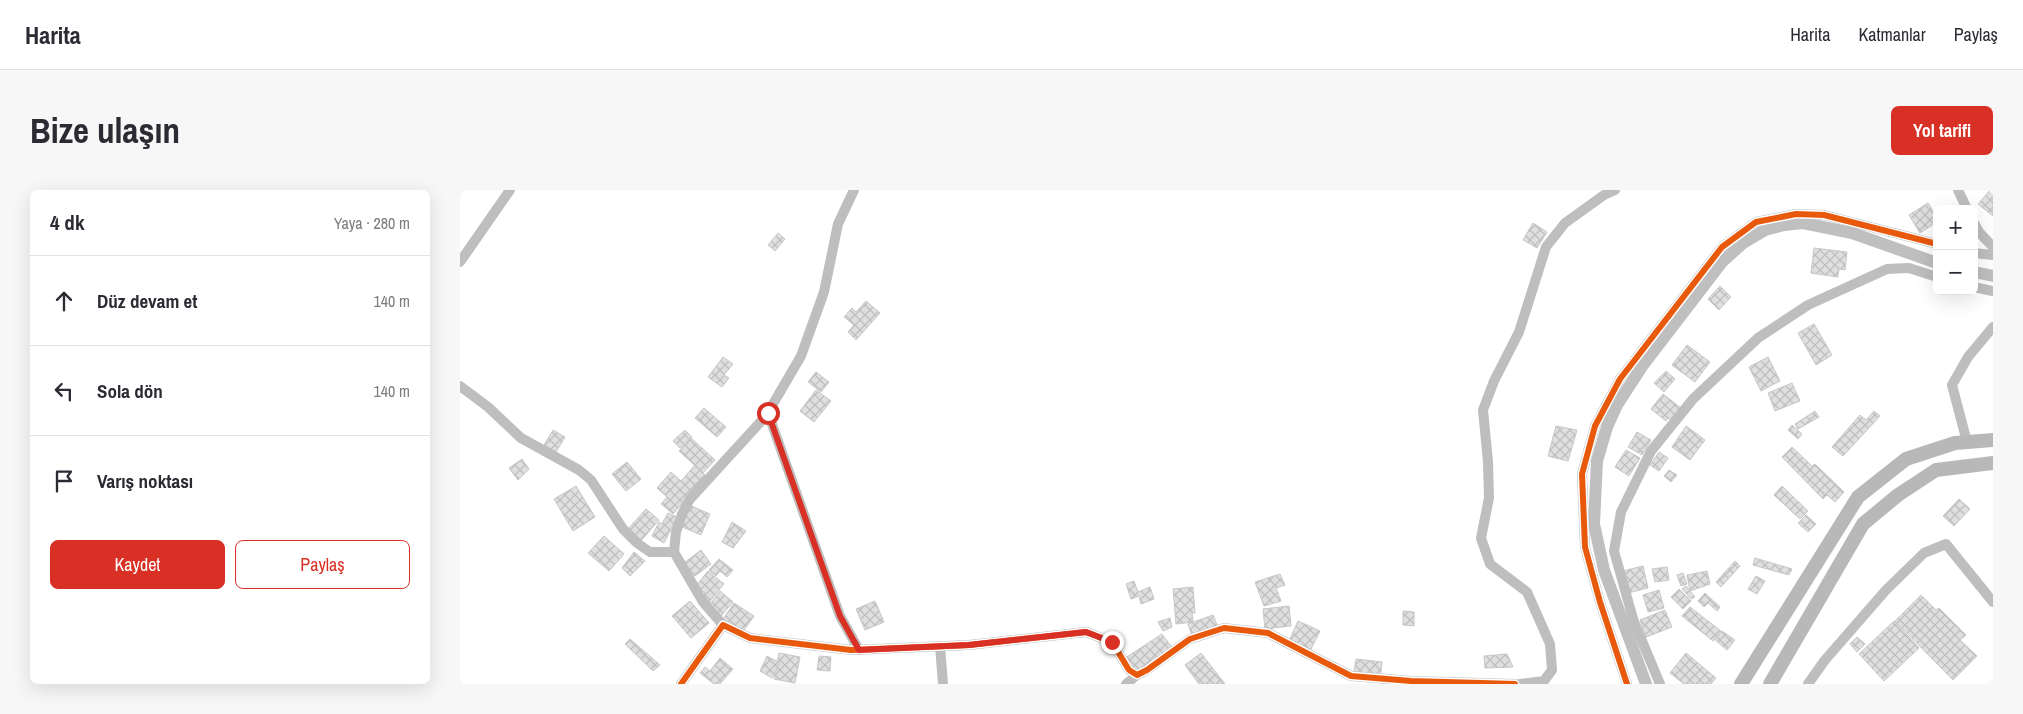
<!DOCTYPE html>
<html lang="tr">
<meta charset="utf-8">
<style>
body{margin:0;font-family:"Archivo Narrow",sans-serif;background:#f7f7f7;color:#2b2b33}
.controls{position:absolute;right:15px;top:15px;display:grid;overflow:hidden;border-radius:8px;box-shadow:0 5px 20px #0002}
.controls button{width:45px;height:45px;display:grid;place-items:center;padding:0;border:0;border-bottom:1px solid #e1e1e2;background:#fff;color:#2b2b33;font:25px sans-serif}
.stop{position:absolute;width:15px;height:15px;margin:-11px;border:4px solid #d93025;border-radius:50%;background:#fff}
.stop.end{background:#d93025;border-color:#fff;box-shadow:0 1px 5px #0008}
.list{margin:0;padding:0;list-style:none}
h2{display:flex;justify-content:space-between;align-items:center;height:65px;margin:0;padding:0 20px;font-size:21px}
h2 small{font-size:16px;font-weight:400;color:#7c7c81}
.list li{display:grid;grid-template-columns:32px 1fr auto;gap:15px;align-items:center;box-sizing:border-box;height:90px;padding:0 20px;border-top:1px solid #e1e1e2}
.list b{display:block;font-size:19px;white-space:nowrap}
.list em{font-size:16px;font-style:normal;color:#7c7c81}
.actions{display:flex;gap:10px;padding:15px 20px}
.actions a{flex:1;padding:11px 0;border:1px solid #d93025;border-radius:8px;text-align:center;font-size:18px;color:#d93025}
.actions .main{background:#d93025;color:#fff}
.icon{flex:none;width:28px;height:28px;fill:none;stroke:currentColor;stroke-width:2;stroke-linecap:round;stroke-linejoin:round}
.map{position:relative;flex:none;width:1533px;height:494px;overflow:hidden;border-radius:8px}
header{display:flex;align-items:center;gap:30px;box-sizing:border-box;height:70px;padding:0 25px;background:#fff;border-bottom:1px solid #e1e1e2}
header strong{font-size:24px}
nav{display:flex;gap:28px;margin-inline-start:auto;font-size:18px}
.intro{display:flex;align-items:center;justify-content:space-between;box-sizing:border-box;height:120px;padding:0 30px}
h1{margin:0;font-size:35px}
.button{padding:12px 22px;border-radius:8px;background:#d93025;color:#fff;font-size:18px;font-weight:700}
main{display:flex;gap:30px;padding:0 30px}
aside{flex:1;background:#fff;border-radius:8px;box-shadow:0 5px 20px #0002}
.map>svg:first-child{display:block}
</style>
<header>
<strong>Harita</strong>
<nav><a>Harita</a><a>Katmanlar</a><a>Paylaş</a></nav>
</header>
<div class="intro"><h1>Bize ulaşın</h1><a class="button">Yol tarifi</a></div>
<main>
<aside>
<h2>4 dk<small>Yaya · 280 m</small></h2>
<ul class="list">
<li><svg class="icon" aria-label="ahead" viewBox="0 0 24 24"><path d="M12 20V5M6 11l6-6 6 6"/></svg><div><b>Düz devam et</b></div><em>140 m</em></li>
<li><svg class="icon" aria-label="left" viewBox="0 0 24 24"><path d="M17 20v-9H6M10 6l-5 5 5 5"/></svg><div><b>Sola dön</b></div><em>140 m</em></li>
<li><svg class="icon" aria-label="arrive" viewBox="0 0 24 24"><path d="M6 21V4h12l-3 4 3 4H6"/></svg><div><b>Varış noktası</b></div></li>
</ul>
<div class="actions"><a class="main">Kaydet</a><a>Paylaş</a></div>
</aside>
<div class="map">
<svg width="1533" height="494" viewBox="0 0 1533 494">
<defs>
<pattern id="building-cross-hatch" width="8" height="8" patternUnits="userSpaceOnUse" patternTransform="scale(1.25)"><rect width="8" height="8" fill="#dfdfdf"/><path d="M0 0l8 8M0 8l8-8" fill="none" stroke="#bebebe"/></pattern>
</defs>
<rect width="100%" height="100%" fill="#fff"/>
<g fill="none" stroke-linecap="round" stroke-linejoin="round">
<!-- canal -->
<g stroke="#bfbfbf" stroke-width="12">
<path d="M1514 82 1533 86"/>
<path d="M1186 494 1144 380 1134 334 1137 271 1147 237 1157 215 1183 175 1262 72 1283 53 1305 40 1324 35 1343 33 1392 43 1477 73"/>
</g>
</g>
<!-- building -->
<g fill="url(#building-cross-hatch)" stroke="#c7c7c7">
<path d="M1530 0H1533V26L1518 14Z"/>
<path d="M1468 13 1477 27V32L1460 43 1449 25Z"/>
<path d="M1073 33 1087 42 1077 58 1063 50Z"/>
<path d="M318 43 325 49 315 61 308 55Z"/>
<path d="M1354 58 1387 62 1385 80 1379 79 1378 87 1351 83Z"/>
<path d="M1260 96 1271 107 1259 120 1248 109Z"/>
<path d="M406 111 420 123 396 150 388 142 394 135 384 127 392 118 396 122Z"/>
<path d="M1354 134 1372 165 1356 175 1338 143Z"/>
<path d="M1227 155 1250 172 1235 192 1212 175Z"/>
<path d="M263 167 273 174 264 185 269 188 262 197 248 187Z"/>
<path d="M1308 167 1320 191 1301 201 1289 177Z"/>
<path d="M1206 181 1215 189 1204 202 1194 193Z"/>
<path d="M356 182 369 192 361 202 348 192Z"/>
<path d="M1332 193 1340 211 1315 221 1308 203Z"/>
<path d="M356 200 371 211 354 232 340 221Z"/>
<path d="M1203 204 1221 218 1211 230 1208 228 1206 231 1191 219Z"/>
<path d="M244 218 266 237 257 247 235 228Z"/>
<path d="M1355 221 1359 227 1338 239 1335 234Z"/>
<path d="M1414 221 1420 226 1383 266 1372 257 1400 225 1406 230Z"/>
<path d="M1332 235 1342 244 1338 249 1328 240Z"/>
<path d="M1096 236 1117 240 1108 271 1088 266Z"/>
<path d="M1226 236 1245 250 1230 270 1212 257Z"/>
<path d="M93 240 105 247 96 262 84 255Z"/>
<path d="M225 240 232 247 220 258 213 251Z"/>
<path d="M1177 242 1191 250 1182 265 1168 257Z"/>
<path d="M231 248 255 270 243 283 219 261Z"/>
<path d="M1332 257 1352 276 1355 274 1384 302 1375 312 1367 305 1363 309 1322 267Z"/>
<path d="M1166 260 1180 268 1169 286 1155 277Z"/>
<path d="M1199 262 1208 268 1199 281 1190 275Z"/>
<path d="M62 269 69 279 58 290 49 278Z"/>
<path d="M167 272 181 289 166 301 152 284Z"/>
<path d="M234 276 246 286 213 324 201 314 207 307 197 298 211 282 221 291Z"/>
<path d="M1209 280 1217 285 1211 292 1204 286Z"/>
<path d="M116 296 135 327 113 341 94 309Z"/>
<path d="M1322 296 1348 321 1340 329 1314 305Z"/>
<path d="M1499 309 1510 319 1494 336 1483 326Z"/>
<path d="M229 315 250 324 241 345 220 336Z"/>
<path d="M186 319 199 330 180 352 167 340Z"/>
<path d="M208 323 217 327 204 353 192 346 199 332 202 334Z"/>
<path d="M1346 325 1356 334 1348 342 1338 333Z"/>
<path d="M272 332 286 341 273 358 262 352Z"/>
<path d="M144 346 164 364 149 381 128 363Z"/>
<path d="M241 360 251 374 235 386 224 373Z"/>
<path d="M174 362 185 371 170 386 162 378Z"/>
<path d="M1295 368 1332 379 1329 385 1293 375Z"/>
<path d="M259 369 273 380 267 387 260 381 256 386 249 380Z"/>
<path d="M1275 371 1280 376 1261 397 1256 392Z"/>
<path d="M1183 376 1188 398 1168 403 1163 381Z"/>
<path d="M1207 377 1209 390 1195 392 1192 379Z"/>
<path d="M248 381 264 394 249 412 242 406 245 403 236 396Z"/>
<path d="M1247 381 1250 394 1230 401 1227 385Z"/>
<path d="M1223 383 1227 394 1221 396 1217 385Z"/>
<path d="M820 384 825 395 816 398 821 411 804 416 795 392Z"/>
<path d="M1296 386 1305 391 1297 404 1288 399Z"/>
<path d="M674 391 678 402 690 397 694 409 681 414 679 406 671 409 666 394Z"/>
<path d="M1226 396 1235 407 1231 409 1222 399Z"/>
<path d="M733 397 735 423H732L733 432 716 434 713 399Z"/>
<path d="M1219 399 1231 411 1223 419 1211 407Z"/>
<path d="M1199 400 1204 418 1188 422 1183 405Z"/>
<path d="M260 401 273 412 261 426 248 416Z"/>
<path d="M1245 403 1260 417 1257 421 1248 413 1244 417 1238 411Z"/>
<path d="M1461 405 1476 420 1479 418 1506 445 1500 450 1517 466 1493 490 1435 431Z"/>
<path d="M230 411 249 433 231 448 212 426Z"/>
<path d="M415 411 424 432 405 440 396 419Z"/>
<path d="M274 413 294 426 282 443 263 429Z"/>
<path d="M829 416 831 436 805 439 803 419Z"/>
<path d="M1230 417 1261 441 1253 451 1222 426Z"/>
<path d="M1205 420 1212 437 1186 447 1180 430Z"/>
<path d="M943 421 954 422V436L943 435Z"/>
<path d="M753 425 758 437 732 446 728 434Z"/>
<path d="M710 428 712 437 703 441 698 432Z"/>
<path d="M838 431 860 441 850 461 829 451Z"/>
<path d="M1434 431 1459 458 1424 491 1399 464Z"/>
<path d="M1262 441 1275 450 1267 460 1255 450Z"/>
<path d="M702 444 713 459 672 486 662 470Z"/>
<path d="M1397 447 1405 454 1397 462 1390 454Z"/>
<path d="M170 449 200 475 193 481 165 454Z"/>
<path d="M319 463 340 467 335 493 314 489Z"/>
<path d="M741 463 765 494H739L725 475Z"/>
<path d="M1226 463 1256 488 1251 494H1224L1210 483Z"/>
<path d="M1047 464 1053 477 1025 478 1024 466Z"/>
<path d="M307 466 320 473 312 488 300 481Z"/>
<path d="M359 466 371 467 370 481 357 480Z"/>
<path d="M260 468 273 479 260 494H254L240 483 245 477 250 481Z"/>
<path d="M896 469 922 472 920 490 893 487Z"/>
</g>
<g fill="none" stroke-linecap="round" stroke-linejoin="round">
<!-- minor -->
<g stroke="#bebebe" stroke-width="10">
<path d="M1498 0 1507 19"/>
<path d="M1514 33 1519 42 1533 57"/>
<path d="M1514 63 1533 65"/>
<path d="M0 72 50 0"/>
<path d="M1514 97 1533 101"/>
<path d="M0 196 28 217 61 248 119 280 131 290 163 339 177 353 190 362H214"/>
<path d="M308 223 380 426 399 460"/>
<path d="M1507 252 1492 195 1508 167 1533 137"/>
<path d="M263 435 243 412 214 362 216 342 222 324 230 309 306 226 341 166 364 102 378 34 394 0"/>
<path d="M480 456 483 494"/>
<path d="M221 494 263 435 290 448 391 460 509 455 626 442 652 452 669 480 677 485 687 480 730 449 764 438 808 443 891 486 951 491 1055 494"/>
<path d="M666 494 677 485"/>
<path d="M1060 494 1084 491 1092 480 1090 454 1067 402 1030 374 1021 348 1029 308 1028 272 1023 220 1034 191 1059 142 1086 57 1105 33 1144 5 1155 0"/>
<path d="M1167 494 1140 412 1125 357 1122 284 1135 236 1160 189 1262 57 1296 32 1336 24 1364 25 1477 54"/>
<path d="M1200 494 1174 432 1154 361 1161 322 1191 261 1233 209 1298 148 1348 115 1427 79 1449 78 1477 87"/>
<path d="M1348 494 1365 470 1426 400 1464 363 1486 354 1533 412"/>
</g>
<!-- secondary -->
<g stroke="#b8b8b8" stroke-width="14">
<path d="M1281 494 1398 307 1446 269 1495 253 1533 250"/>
<path d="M1310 494 1403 334 1438 305 1476 280 1533 273"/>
</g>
<defs>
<g id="cycleway">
<path d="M221 494 263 435 290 448 391 460 509 455 626 442 652 452 669 480 677 485 687 480 730 449 764 438 808 443 891 486 951 491 1055 494"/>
<path d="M1167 494 1140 412 1125 357 1122 284 1135 236 1160 189 1262 57 1296 32 1336 24 1364 25 1477 54"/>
</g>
</defs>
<!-- cycleway casing -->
<use href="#cycleway" stroke="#fff" stroke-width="9"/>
<!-- cycleway -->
<use href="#cycleway" stroke="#e8590c" stroke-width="6"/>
</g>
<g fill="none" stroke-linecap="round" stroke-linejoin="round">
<!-- route -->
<path stroke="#d93025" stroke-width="6" d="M308 223 380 426 399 460 509 455 626 442 652 452"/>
</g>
</svg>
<div class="controls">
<button>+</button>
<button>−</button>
</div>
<div class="stop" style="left:308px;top:223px"></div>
<div class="stop end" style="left:652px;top:452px"></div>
</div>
</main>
